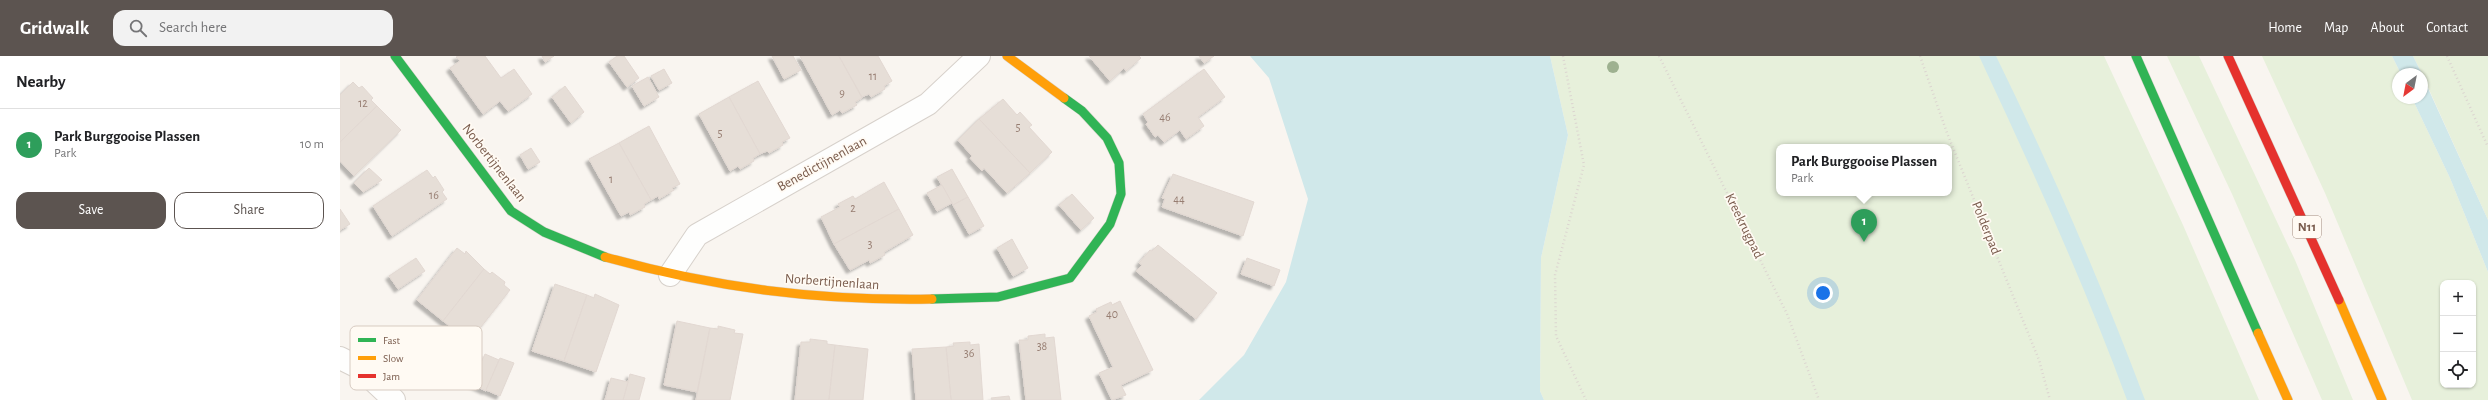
<!DOCTYPE html>
<meta charset="utf-8">
<style>
body{margin:0;font-family:"Alegreya Sans",sans-serif;background:#f2f2f2;color:#202124}
.controls{position:absolute;right:12px;bottom:12px;display:grid;overflow:hidden;border-radius:8px;box-shadow:0 1px 3px #0004}
.controls button{width:36px;height:36px;display:grid;place-items:center;padding:0;border:0;border-bottom:1px solid #e0e0e0;background:#fff;color:#202124;font:20px sans-serif}
.compass{position:absolute;left:2052px;top:12px;width:36px;height:36px;border-radius:50%;background:#fff;box-shadow:0 1px 3px #0004;rotate:212deg}
.you{position:absolute;left:1483px;top:237px;width:14px;height:14px;margin:-10px;border:3px solid #fff;border-radius:50%;background:#1a73e8;box-shadow:0 0 0 6px #1a73e833}
.badge{display:grid;place-items:center;width:26px;height:26px;border-radius:50%;background:#5c5450;color:#fff;font-size:13px;font-weight:700}
.pin{position:absolute;translate:-50% -33px;filter:drop-shadow(0 1px 2px #0008)}
.pin::after{content:'';position:absolute;top:21px;width:14px;height:12px;background:inherit;clip-path:polygon(0 0,100% 0,50% 100%)}
.popup{position:absolute;left:1436px;top:88px;width:176px;height:52px;box-sizing:border-box;display:grid;place-content:center;border-radius:8px;background:#fff;filter:drop-shadow(0 1px 3px #0005);font-size:13px;white-space:nowrap;color:#757577}
.popup b{font-size:15px;color:#202124}
.popup::after{content:'';position:absolute;left:50%;top:100%;margin-left:-8px;border:8px solid transparent;border-top-color:#fff}
.list{margin:0;padding:0;list-style:none}
h2{display:flex;justify-content:space-between;align-items:center;height:52px;margin:0;padding:0 16px;font-size:17px}
h2 small{font-size:13px;font-weight:400;color:#757577}
.list li{display:grid;grid-template-columns:26px 1fr auto;gap:12px;align-items:center;box-sizing:border-box;height:72px;padding:0 16px;border-top:1px solid #e0e0e0}
.list b{display:block;font-size:15px;white-space:nowrap}
.list p{margin:0;font-size:13px;white-space:nowrap;color:#757577}
.list em{font-size:13px;font-style:normal;color:#757577}
.actions{display:flex;gap:8px;padding:12px 16px}
.actions a{flex:1;padding:9px 0;border:1px solid #5c5450;border-radius:12px;text-align:center;font-size:14px;color:#5c5450}
.actions .main{background:#5c5450;color:#fff}
.icon{flex:none;width:22px;height:22px;fill:none;stroke:currentColor;stroke-width:2;stroke-linecap:round;stroke-linejoin:round}
.map{position:relative;flex:none;width:2148px;height:344px;overflow:hidden}
header{display:flex;align-items:center;gap:24px;box-sizing:border-box;height:56px;padding:0 20px;background:#5c5450;color:#fff}
header strong{font-size:19px}
nav{display:flex;gap:22px;margin-inline-start:auto;font-size:14px}
.search{width:280px;height:36px;background:#f2f2f2;display:flex;align-items:center;gap:10px;box-sizing:border-box;padding:0 14px;border-radius:12px;color:#757577;font-size:15px}
main{display:flex}
aside{flex:1;background:#fff}
.map>svg:first-child{display:block}
</style>
<header>
<strong>Gridwalk</strong>
<div class="search"><svg class="icon" aria-label="search" viewBox="0 0 24 24"><circle cx="10" cy="10" r="6"/><path d="M15 15l6 6"/></svg>Search here</div>
<nav><a>Home</a><a>Map</a><a>About</a><a>Contact</a></nav>
</header>
<main>
<aside>
<h2>Nearby<small></small></h2>
<ul class="list">
<li><span class="badge" style="background:#2e9e5b">1</span><div><b>Park Burggooise Plassen</b><p>Park</p></div><em>10 m</em></li>
</ul>
<div class="actions"><a class="main">Save</a><a>Share</a></div>
</aside>
<div class="map">
<svg width="2148" height="344" viewBox="0 0 2148 344">
<defs>
<filter id="shadow"><feDropShadow dx="-3.5" dy="3.5" stdDeviation="1" flood-color="#0004"/></filter>
</defs>
<rect width="100%" height="100%" fill="#f9f5f0"/>
<!-- green -->
<g fill="#e7f0db" fill-rule="evenodd">
<path d="M1210 0H1764L1843 169 1919 344H1204L1200 335 1201 202 1228 79ZM1439 91H1609V137H1439Z"/>
<path d="M1827 0H1859L1955 204 2013 344H1982L1892 138Z"/>
<path d="M1922 0H2052L2061 18H2058V42H2072L2110 122 2148 216V344H2072L1985 137ZM2103 227H2133V329H2103Z"/>
<path d="M2073 0H2148V164L2082 18Z"/>
</g>
<!-- water -->
<g fill="#d0e8ea">
<path d="M910 0H1210L1228 79 1201 202 1200 335 1204 344H859L904 299 946 226 968 143 929 22Z"/>
<path d="M1639 0H1656C1711 112 1761 227 1805 344H1787C1744 227 1692 113 1639 0Z"/>
<path d="M2052 0H2073L2082 18H2061Z"/>
<path d="M2082 19 2148 164V216L2110 122 2072 42H2082Z"/>
</g>
<!-- building -->
<g fill="#e6ded7" stroke="#e2d8d2" filter="url(#shadow)">
<path d="M118 0H145L161 22 174 13 192 38 168 55 160 45 143 58 110 12 120 5 116 1Z"/>
<path d="M202 0H214L205 6Z"/>
<path d="M277 0H284L299 22 287 31 269 6Z"/>
<path d="M432 0H453L461 14 444 23Z"/>
<path d="M460 0H499L522 42 515 46 517 49 502 57 500 54 492 59Z"/>
<path d="M499 0H538L552 25 544 30 545 33 531 41 529 38 522 41Z"/>
<path d="M749 0H799L801 2 786 15 784 12 770 25Z"/>
<path d="M859 0H874L864 7Z"/>
<path d="M324 13 332 27 319 34 311 20Z"/>
<path d="M864 13 885 41 858 61 864 70 846 83 840 74 824 86 818 79 815 81 806 68 808 66 803 58Z"/>
<path d="M308 21 319 41 304 50 292 30Z"/>
<path d="M418 25 450 82 442 86 443 89 429 97 427 95 420 98 389 41Z"/>
<path d="M13 26 19 32 22 30 33 42 31 44 37 50 0 86V39Z"/>
<path d="M225 30 244 56 231 67 212 41Z"/>
<path d="M389 41 420 98 413 102 414 105 400 113 398 110 390 115 359 58Z"/>
<path d="M663 43 677 59 680 56 692 69 689 71 712 96 690 117 639 63Z"/>
<path d="M37 50 61 74 14 120 0 105V86Z"/>
<path d="M639 63 690 117 667 137 644 112 642 115 630 102 632 100 618 84Z"/>
<path d="M309 70 340 128 332 132 334 134 319 143 318 140 311 144 279 87Z"/>
<path d="M279 87 311 144 304 148 305 151 290 159 289 156 281 160 249 103Z"/>
<path d="M191 92 200 106 188 113 180 99Z"/>
<path d="M29 112 42 124 23 136 14 127Z"/>
<path d="M612 113 628 141 613 149 597 121Z"/>
<path d="M87 114 93 122 95 120 104 134 102 136 107 143 52 180 33 150Z"/>
<path d="M833 118 914 146 903 180 822 151 825 143 822 142Z"/>
<path d="M544 126 559 153 494 188 481 161 500 151 498 148 513 140 515 143Z"/>
<path d="M602 129 612 147 597 155 587 137Z"/>
<path d="M732 138 754 162 741 174 719 149Z"/>
<path d="M628 141 644 170 629 178 613 149Z"/>
<path d="M0 153 10 168 0 174Z"/>
<path d="M559 153 573 179 544 196 545 199 530 207 529 204 510 214 494 188Z"/>
<path d="M672 183 688 212 673 220 657 192Z"/>
<path d="M818 189 877 237 856 263 796 215 802 209 799 207 810 194 812 195Z"/>
<path d="M117 192 125 198 126 195 144 213 103 265 77 244Z"/>
<path d="M76 202 85 215 58 233 49 220Z"/>
<path d="M907 202 940 214 934 230 901 218Z"/>
<path d="M144 213 150 218 152 216 165 226 164 229 170 234 130 285 103 265Z"/>
<path d="M215 228 247 239 224 305 192 295Z"/>
<path d="M255 238 279 249 256 316 224 305 247 239 254 242Z"/>
<path d="M780 245 813 314 781 329 786 339 772 344 759 317 773 311 749 260 757 256 756 253 771 246 772 249Z"/>
<path d="M337 265 370 272 357 336 324 329Z"/>
<path d="M378 270 395 274 394 277 403 278 390 344H356L370 272 378 273Z"/>
<path d="M705 278V282L714 281 721 344H686L679 284H688V280Z"/>
<path d="M470 283 487 285V288L495 289 489 344H455L461 286H470Z"/>
<path d="M630 286V289L639 288 643 344H611L606 291 614 290 613 287Z"/>
<path d="M495 289 528 293 523 344H489Z"/>
<path d="M606 291 611 344H576L572 293Z"/>
<path d="M145 298 159 304 146 335 131 328Z"/>
<path d="M160 302 174 307 160 340 146 334Z"/>
<path d="M290 318 305 322 299 344H283Z"/>
<path d="M271 322 288 326 283 344H265Z"/>
<path d="M669 340 670 344H652L651 342Z"/>
</g>
<g fill="none" stroke-linecap="round" stroke-linejoin="round">
<defs>
<g id="street">
<path d="M330 219 357 179 588 48 639 0"/>
<path d="M0 302 20 312 54 344"/>
</g>
<g id="fast">
<path d="M55 0 171 155 204 176 265 201"/>
<path d="M1796 0 1918 277"/>
<path d="M592 243 658 241 730 222 770 168 781 138 779 107 767 82 742 55 724 42"/>
</g>
<g id="slow">
<path d="M667 0 724 42"/>
<path d="M265 201C376 232 476 245 592 243"/>
<path d="M1999 244 2042 344"/>
<path d="M1918 277 1948 344"/>
</g>
<path id="jam" d="M1888 0 1999 244"/>
</defs>
<!-- street casing -->
<use href="#street" stroke="#d7d1cb" stroke-width="24"/>
<!-- fast casing -->
<use href="#fast" stroke="#d9d2cb" stroke-width="10"/>
<!-- slow casing -->
<use href="#slow" stroke="#d9d2cb" stroke-width="10"/>
<!-- jam casing -->
<use href="#jam" stroke="#d9d2cb" stroke-width="10"/>
<!-- path -->
<g stroke="#dcd5d0" stroke-width="2.5" stroke-dasharray="1 3" stroke-linecap="butt">
<path d="M1223 0 1244 109 1215 219 1216 280 1246 344"/>
<path d="M1319 0 1447 258 1479 344"/>
<path d="M1580 0 1607 77 1699 304 1710 344"/>
<path d="M2107 0 2148 91"/>
</g>
<!-- street -->
<use href="#street" stroke="#fefefd" stroke-width="22"/>
<!-- fast -->
<use href="#fast" stroke="#30b455" stroke-width="9"/>
<!-- slow -->
<use href="#slow" stroke="#ff9f0a" stroke-width="9"/>
<!-- jam -->
<use href="#jam" stroke="#e5322d" stroke-width="9"/>
</g>
<!-- trees -->
<circle fill="#9eb190" cx="1273" cy="11" r="6"/>
<g text-anchor="middle" dominant-baseline="central" stroke-width="3.5" stroke-linejoin="round" paint-order="stroke">
<!-- number labels -->
<g font-size="12" fill="#977e72">
<text x="533" y="20">11</text>
<text x="502" y="37">9</text>
<text x="23" y="47">12</text>
<text x="825" y="61">46</text>
<text x="678" y="71">5</text>
<text x="380" y="77">5</text>
<text x="271" y="123">1</text>
<text x="94" y="139">16</text>
<text x="839" y="143">44</text>
<text x="513" y="152">2</text>
<text x="530" y="188">3</text>
<text x="772" y="258">40</text>
<text x="702" y="290">38</text>
<text x="629" y="297">36</text>
</g>
<!-- shield labels -->
<rect fill="#fffaf3" stroke="#a28b7f" stroke-width="1" x="1953" y="160" width="28" height="22" rx="3"/>
<g font-size="13" font-weight="bold" fill="#7a5c4d">
<text x="1967" y="171">N11</text>
</g>
<!-- street labels -->
<g font-size="14" fill="#7a5c4d" stroke="#fffaf3">
<text transform="translate(154 107) rotate(52)">Norbertijnenlaan</text>
<text transform="translate(482 108) rotate(-29)">Benedictijnenlaan</text>
<text transform="translate(1404 170) rotate(64)">Kreekrugpad</text>
<text transform="translate(1646 172) rotate(68)">Polderpad</text>
<text transform="translate(492 226) rotate(4)">Norbertijnenlaan</text>
</g>
</g>
<!-- legend -->
<rect x="10" y="270" width="132" height="64" rx="6" fill="#fffaf3" stroke="#d7cbc1" stroke-width="1"/>
<rect x="18" y="282" width="18" height="4" fill="#30b455"/>
<rect x="18" y="300" width="18" height="4" fill="#ff9f0a"/>
<rect x="18" y="318" width="18" height="4" fill="#e5322d"/>
<g font-size="11" fill="#7a5c4d">
<text x="43" y="288">Fast</text>
<text x="43" y="306">Slow</text>
<text x="43" y="324">Jam</text>
</g>
</svg>
<div class="controls">
<button>+</button>
<button>−</button>
<button><svg class="icon" aria-label="locate" viewBox="0 0 24 24"><circle cx="12" cy="12" r="6"/><path d="M12 2v4M12 18v4M2 12h4M18 12h4"/></svg></button>
</div>
<svg class="compass" viewBox="-18 -18 36 36"><path d="M0-13l5 13h-10z" fill="#e53935"/><path d="M0 13l5-13h-10z" fill="#757577"/></svg>
<div class="you"></div>
<div class="pin badge" style="left:1524px;top:186px;background:#2e9e5b">1</div>
<div class="popup"><b>Park Burggooise Plassen</b>Park</div>
</div>
</main>
